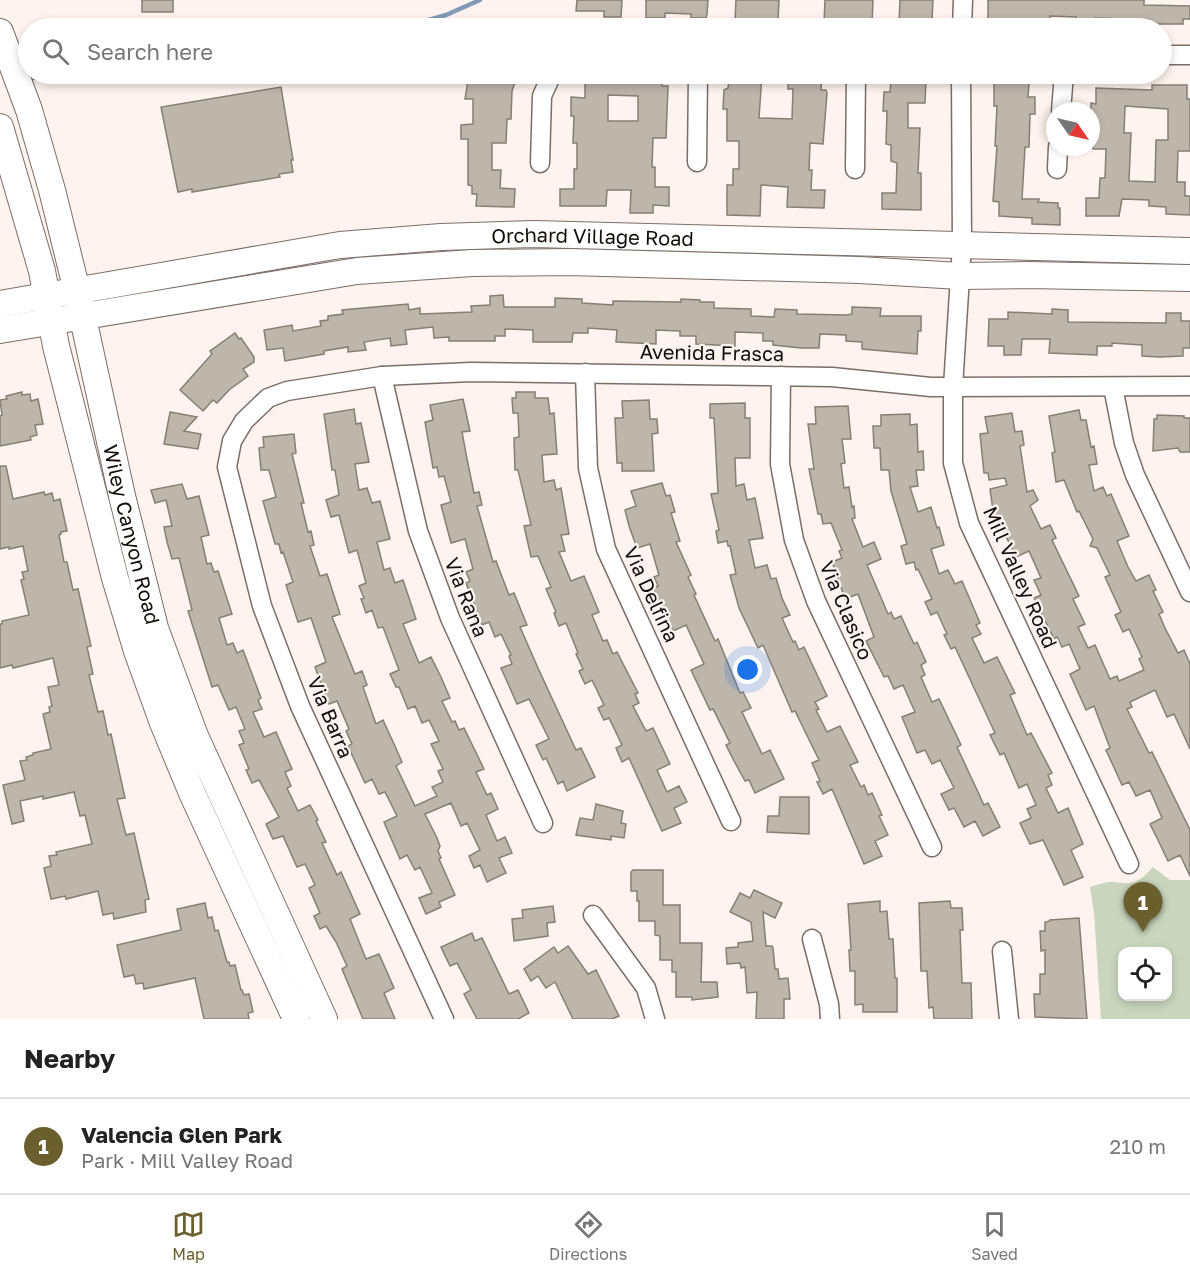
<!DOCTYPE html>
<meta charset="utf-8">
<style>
body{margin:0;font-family:"Golos Text",sans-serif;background:#f2f2f2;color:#222}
.controls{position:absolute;right:18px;bottom:18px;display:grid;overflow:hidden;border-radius:12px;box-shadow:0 3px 9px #0003}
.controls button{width:54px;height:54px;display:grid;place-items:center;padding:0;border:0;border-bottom:2px solid #e0e0e0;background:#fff;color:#222;font:30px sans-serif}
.compass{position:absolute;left:1046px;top:102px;width:54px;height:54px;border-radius:50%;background:#fff;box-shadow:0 3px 9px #0003;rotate:124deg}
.you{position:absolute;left:748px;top:670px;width:21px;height:21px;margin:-15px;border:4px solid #fff;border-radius:50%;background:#1a73e8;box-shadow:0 0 0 9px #1a73e833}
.badge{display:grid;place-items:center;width:39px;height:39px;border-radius:50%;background:#6b602d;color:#fff;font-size:20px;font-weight:700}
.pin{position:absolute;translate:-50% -50px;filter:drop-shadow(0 2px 3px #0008)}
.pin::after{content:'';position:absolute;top:32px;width:21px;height:18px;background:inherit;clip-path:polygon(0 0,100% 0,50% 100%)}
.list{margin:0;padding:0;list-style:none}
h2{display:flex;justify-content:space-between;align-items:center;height:78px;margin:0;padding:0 24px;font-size:26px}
h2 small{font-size:20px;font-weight:400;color:#767676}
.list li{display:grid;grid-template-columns:39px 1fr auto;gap:18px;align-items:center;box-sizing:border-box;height:96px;padding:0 24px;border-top:2px solid #e0e0e0}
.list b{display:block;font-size:22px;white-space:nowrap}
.list p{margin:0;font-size:20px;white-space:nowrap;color:#767676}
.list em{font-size:20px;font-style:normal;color:#767676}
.icon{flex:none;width:33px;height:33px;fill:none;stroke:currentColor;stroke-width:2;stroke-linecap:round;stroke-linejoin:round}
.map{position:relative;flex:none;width:1190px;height:1019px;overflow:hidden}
.search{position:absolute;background:#fff;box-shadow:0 3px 9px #0003;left:18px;right:18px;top:18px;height:66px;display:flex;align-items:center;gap:15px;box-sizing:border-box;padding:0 21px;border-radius:33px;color:#767676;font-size:22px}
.sheet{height:174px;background:#fff}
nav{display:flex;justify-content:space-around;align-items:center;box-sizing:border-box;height:84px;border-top:2px solid #e0e0e0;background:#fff;font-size:16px;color:#767676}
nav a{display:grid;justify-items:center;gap:3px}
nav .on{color:#6b602d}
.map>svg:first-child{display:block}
</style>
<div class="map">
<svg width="1190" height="1019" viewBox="0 0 1190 1019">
<rect width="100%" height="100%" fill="#fef3ee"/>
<!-- green -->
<path fill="#c9d6bd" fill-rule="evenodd" d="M1153 867 1170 880H1190V1019H1101L1094 913 1090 887C1098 885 1107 881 1114 882 1135 885 1138 883 1153 867ZM1122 952H1168V996H1122Z"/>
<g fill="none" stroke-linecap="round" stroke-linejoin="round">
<!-- stream -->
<g stroke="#829ab7" stroke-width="4.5">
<path d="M401 28 446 15 480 0"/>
<path d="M25 79 70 74"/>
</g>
</g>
<!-- building -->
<g fill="#beb5ab" stroke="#877e75" stroke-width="1.5" fill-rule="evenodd">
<rect x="142" y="0" width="31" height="12"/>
<path d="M577 0H622L621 17H604V11H576Z"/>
<path d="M646 0H708L707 14 706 18H691V14L665 13V18H646Z"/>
<path d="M736 0H779L778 21H735Z"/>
<path d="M825 0H873L872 23H824Z"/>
<path d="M900 0H933L932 20 916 19V24L899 23Z"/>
<path d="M988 0H1144V5L1190 6V19H1183V24H1152V28H1133V24H1119V19L1095 18 1094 28H1076V17L1050 16 1049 27 1001 26V19H988Z"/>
<path d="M469 74H518L512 91 511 119H507L506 143H492V170H501L500 188 515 189 514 207 476 206 477 194H472V186L468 185V139H461V125L473 124V99H465Z"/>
<path d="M627 74H662V86H668L666 138H653L652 167H655V187H669V206L653 205V213H630L631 190H607L606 206H560V189H574V169H577V143H573L574 116H571V97L585 98V78L627 79ZM608 95 638 96V121H608Z"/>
<path d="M749 74H762L759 118 792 119 793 89H788V77H822L821 90H826L827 93 823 144 810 143 809 170H812L811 190H825L824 208 787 207 788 187 761 185 760 216 727 215V185H733V169H739V141H727V109H723L724 90 728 88 729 80 734 75 743 76Z"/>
<path d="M891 78 926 79 925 103H908V128H920L918 173H921V210L882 209V193H896L897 163 891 161V145L886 144 887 111H883L884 92H890Z"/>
<path d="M994 82 1029 83 1028 97H1035V114H1030L1029 147H1025L1022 199H1039L1038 202 1058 203V208H1060V225L1032 224V218L999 216V202L993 201 997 146H995L997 106H994Z"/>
<path d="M1152 85H1187V99H1190V151H1178L1177 182H1185V196H1190V215L1166 214V207L1149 206V200L1122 199 1119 216H1086V198H1099L1100 178H1105L1106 149H1093V121H1091V103L1096 104V88L1152 90ZM1125 106 1168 109V140H1156L1155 182 1129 181 1131 133H1124Z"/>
<path d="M281 87 293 160H291L293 172 279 174 280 177 192 192V189L178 192 161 107Z"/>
<path d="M503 295 504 307H555V298L582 299V303L613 305V301L681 302V299L700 300V302H714V308L751 309V316L774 317 775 309 797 310V314L847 315 852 314V307L881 308 880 316H921V331H918L917 354 862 349V342L846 341V335L820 334 819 348H801L773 345V341H763V333L735 332V346L696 344V336H680V331L656 330V344L616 342 617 330 588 328V333H573L572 342H533V330L505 329V336H495V341H449V337L434 338 433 327 405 330 407 344 391 346 390 338 364 342 366 350 348 352V347L324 351V354L285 361 283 348 267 350 264 330 292 325 293 331 321 326 320 321 328 320V316L343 314 342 310 408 304 409 310 420 308V314L472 312 471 306 490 305V296Z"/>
<path d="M1052 309 1068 310V322L1166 323V313H1181V321H1190V348H1183V356L1159 357 1142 356V345L1112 343V346H1097V355L1049 353 1050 339H1022L1021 355H1004V346H988L989 319H1008V312L1052 314Z"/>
<path d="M235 333 239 339 241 338 254 357V362L243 369 248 376 229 390 217 403 213 400 203 411 180 390 212 354 210 351Z"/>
<path d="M22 392V395L30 394 31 401 38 399 43 424 35 425 37 435 30 437 31 440 0 446V416L2 415 0 400 7 399 6 396Z"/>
<path d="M516 392H535V398H548L550 414 554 413 557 454 542 455 544 482 554 480 556 490 561 488 569 534 561 535 565 551 559 552 571 581 584 576 599 612 592 615 603 641 607 640 613 654 617 652 638 693 635 694 639 703 633 706 646 731 653 728 670 764 657 770 667 792 679 786 687 802 674 808 681 823 662 831 629 758 622 762 616 748 622 745 609 718 604 720 598 708 604 705 592 680 585 684 579 671 583 669 576 654 578 653 566 623 559 626 554 613 556 612 546 589 551 587 538 556 531 557 524 526 531 525 518 470H515L514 438 519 437 518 413H513L512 398H516Z"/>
<path d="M463 399 470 431 462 432 467 459 474 493 479 492 482 505 477 506 493 562 496 561 509 595 514 593 527 625 520 627 538 668 576 750 581 748 595 777 567 791 563 781 558 784 546 758 543 760 536 745 549 739 529 699 517 704 501 668 512 664 509 656 511 655 501 634 495 637 489 622 482 625 466 583 470 581 466 572 473 569 465 539 451 543 441 505 451 502 444 476 439 477 437 467 433 468 425 422 433 420 430 405Z"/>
<path d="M649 400 650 419H657L658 433 652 434 654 471H622V463H617L615 418H623L622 401Z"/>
<path d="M745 403V418H750V458H735L736 486 744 484 747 500 755 498 763 538 749 540 755 568 767 565 771 579 776 578 782 598 790 615 782 618 793 642 795 641 799 650 804 647 827 696 815 702 819 709 816 710 827 732 840 726 858 762 850 765 861 787 864 785 868 795 872 793 882 815 879 816 888 835 875 841 882 856 864 864 832 789 823 794 817 782 820 781 812 763 819 760 795 711 792 712 763 645 758 648 739 608 730 575 736 574 730 546H728L727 541 718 543 716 531 719 530 711 494 718 493 715 436 714 418H710V404Z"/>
<path d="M848 406 851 439H842L845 463 841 464 844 488 849 487 852 507 854 506 855 518 852 519 863 547 874 542 881 559 867 565 888 614 891 612 894 619 901 616 914 644 917 642 926 662 921 665 925 675 921 677 932 702 939 699 961 745 957 747 984 805 988 803 1000 827 983 836 975 821 964 827 954 808 949 810 941 794 954 788 940 760 932 764 925 750 917 753 902 717 915 712 903 685 894 689 888 676 884 677 866 641 874 637 858 594 845 599 832 562 842 558 839 551 842 550 831 523 823 524 821 514H818L809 469H814L808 424H816L815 407Z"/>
<path d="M354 409 356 424 361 423 369 462 355 464 359 490 367 488 372 503 380 501 390 539 377 542 384 570 390 568 395 583 403 580 416 619 403 624 419 663 431 657 441 677 450 698 442 701 452 722 455 721 459 730 464 728 484 769 476 772 487 795 491 793 498 809 486 815 497 841 505 837 512 853 499 858 506 873 487 882 480 865 474 868 469 856 480 850 467 823 461 826 451 803 425 814 437 838 440 846 438 851 441 858 439 859 455 895 439 902 441 907 426 914 419 898 432 893 420 867 415 870 407 855 400 859 384 822 397 816 385 792 379 794 372 779 365 783 348 746 352 744 346 731 349 729 337 701 329 704 322 687 315 667 326 662 311 618 298 622 286 585 293 582 283 552 281 553 279 544H275L263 501 276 497 269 470H261L259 448 264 447 263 437 294 434 296 453 292 454 304 503H301L308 532 311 531 314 545 310 546 320 576 327 574 340 614 332 617 355 674 362 671 367 685 363 687 376 724 383 720 394 744 402 762 396 766 415 806 437 796 432 787 443 782 438 771 443 769 431 744 439 741 429 720 422 723 415 706 408 709 399 687H396L390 674 399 670 383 627 378 628 372 610 366 613 361 599 364 598 359 586 366 583 357 550 349 553 339 515 331 517 326 500 339 495 335 470H332L324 414Z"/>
<path d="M1079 410 1081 420H1086L1091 447 1094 446 1097 464 1089 465 1094 491 1103 487 1107 496 1111 494 1129 536 1117 541 1128 567 1136 581 1149 575 1156 590 1153 591 1163 612 1159 614 1165 628 1178 653 1184 650 1190 664V749L1174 714 1167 717 1155 690 1130 702 1132 707 1127 709 1149 753 1152 752 1190 830V876L1180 855 1168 861 1158 840 1150 824 1162 818 1150 790 1136 796 1129 782 1122 785 1106 750 1110 748 1094 706 1086 710 1070 674 1080 669 1069 644 1062 647 1057 637 1054 639 1034 598 1041 595 1034 580 1041 578 1029 551 1016 557 993 510 990 489 1007 485 1005 478 989 480 988 473H984L980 434 988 433 985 417 1012 413 1015 432 1022 431 1024 445 1020 446 1027 492 1033 490 1038 500 1030 506 1041 529 1050 525 1056 538 1052 540 1079 596 1073 599 1085 624 1078 627 1088 648 1095 645 1110 679 1117 676 1119 681 1144 670 1139 659 1142 657 1129 629 1123 632 1115 615 1121 612 1105 577 1110 575 1097 548 1090 546 1093 539 1079 511 1077 512 1064 480 1056 482 1052 453 1055 452 1049 416Z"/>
<path d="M170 412 197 417 184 431 201 434 198 449 164 444Z"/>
<path d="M910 414V425L917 424 918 452 923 451 924 470H916L918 486 910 487 918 512 931 507 937 528 939 527 944 545 931 549 939 574 948 570 955 584 962 581 980 623 976 625 981 634 972 638 984 663 997 657 1015 693 1010 695 1027 735 1031 733 1052 773 1048 775 1052 785 1046 788 1058 813 1068 808 1083 844 1071 850 1083 877 1064 885 1043 840 1030 844 1020 823 1031 818 1027 809 1036 805 1027 784 1019 788 1004 753 1000 755 990 735 995 733 955 647 951 649 944 635 947 634 937 612 931 615 925 602 932 599 918 569 916 570 914 562 906 564 901 546 907 544 891 491 889 470H881L880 448H874L873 426H881V415Z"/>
<path d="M1157 415 1184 416V418H1190V452H1180L1178 448 1153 451 1154 419H1157Z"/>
<path d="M0 466H6L13 499 44 492 45 495 52 493 54 501 60 499 67 531 61 532V534L59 535 64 562H67L73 590 78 589 91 646 87 647 93 674 89 675 98 712 103 711 108 735 111 734 125 798 117 799 126 835 134 833 149 899 145 900 146 912 114 919 113 913 103 915 98 891 66 899 65 896 51 899 44 868 51 866 49 856 57 855 56 852 92 844 85 815 80 816 74 792 43 799V796L20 801 24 821 12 824 3 785 25 780 20 761 27 760 26 757 33 755V753L51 749 43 714 50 712 49 707 52 706 48 687 59 685 53 658 13 668 12 665 0 668V624H2V621L29 615 21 580 24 579 22 572 28 571 23 546 9 549V547L0 549Z"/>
<path d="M662 483 666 496 670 495 675 512 671 513 680 541 676 542 691 575 688 577 696 594 694 595 715 641 718 639 740 693 743 692 751 708 742 712 762 754 770 750 784 779 755 793 749 780 745 781 734 761 726 745 730 743 713 709 710 710 691 670 704 664 686 625 673 631 653 588 658 586 654 577 659 575 650 544 637 548 629 526 625 510 636 506 631 491Z"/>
<path d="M182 484 187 499 199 496 209 535 201 537 207 564 211 563 214 572 218 571 232 614 219 618 227 645 233 643 237 653 243 650 261 698 258 700 262 709 253 712 264 737 276 732 292 769 285 772 291 786 287 788 298 811 310 805 318 820 316 821 326 842 322 843 337 875 341 872 360 914 350 919 366 959 379 954 394 988 384 993 395 1019H363L342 969 347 966 336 942 326 926 320 929 314 916 320 913 309 888 315 885 305 864 297 867 283 836 273 839 266 824 279 817 259 780 252 783 246 770 249 769 239 745 244 743 239 731 245 729 236 707 229 710 218 685 212 687 188 611 192 610 179 558 172 559 167 542 164 527 172 526 166 500 155 503 151 490Z"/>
<path d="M780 797H809V834L767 832 768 816H779Z"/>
<path d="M596 804 623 811 621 823 626 824 624 838 611 836V840L576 835 580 818 593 820Z"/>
<path d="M633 870H663V905H680V943H702L701 982H717L718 997 692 1000V997H676V972H672V960H660V936L655 935V921H639V901H637V891H631V872Z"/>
<path d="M754 890 782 903 775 918 763 912 766 946H772L773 948 775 969H778L779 979 788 978 790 999H784V1019H756L757 992 747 993 745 967 741 968 740 963 727 964 726 948 738 947V943L753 941 751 922 730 912 740 893 750 898Z"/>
<path d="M880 901V912L887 911 889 939H893L895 978H897V1012H863V1004L855 1005V971H850L849 950H851L848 904Z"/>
<path d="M950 901 951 908H962L963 930H960L962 983H971L972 1019H934L933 1007 929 1008 927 971H921L919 903Z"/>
<path d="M205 903 208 918 212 917 215 931 218 930 227 962H229L230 966 235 965 241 990H242L244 995 249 994 253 1012 248 1013 249 1019H204L195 978 144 989 143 983 136 984 134 975 124 977 117 945 181 930 177 909Z"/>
<path d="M553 906 555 922 547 923 548 936 514 941 512 919 523 918 522 910Z"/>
<path d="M1079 918 1087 1019 1035 1017 1034 994H1040V974H1045V950L1041 951 1040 931H1045V922L1050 921V920Z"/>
<path d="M472 933 475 941 482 938 509 994 518 990 529 1013 518 1019H477L464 994 471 990 457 963 450 966 441 947Z"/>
<path d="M568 946 588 974 596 970 619 1016 612 1019H573L555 982 546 988 538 976 531 981 524 969 554 947 558 953Z"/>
</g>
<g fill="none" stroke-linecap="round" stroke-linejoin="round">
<defs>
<g id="street">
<path d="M962 28 963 0"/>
<path d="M1162 55H1190"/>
<path d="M961 74 962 245 953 387V463L969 523 1129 864"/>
<path d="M1061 111 1064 74"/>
<path d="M697 162 698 74"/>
<path d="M540 163 542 96 552 74"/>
<path d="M855 169 856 74"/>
<path d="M1057 169 1058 147"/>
<path d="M585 373 588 468 606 549 731 821"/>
<path d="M382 376 418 531 450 618 543 823"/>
<path d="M781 376 780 464 794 540 816 601 932 847"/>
<path d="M1113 387 1124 443 1135 475 1190 592"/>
<path d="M593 915 646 988 655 1019"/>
<path d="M812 939 829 1004 830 1019"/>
<path d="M1002 951 1009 1019"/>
<path d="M444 1019 300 706 262 606 227 467 232 441 244 421 268 398 287 391 382 376 471 372 832 377 931 387 1190 386"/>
</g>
<g id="secondary">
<path id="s1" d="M0 32 29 110 52 190 77 291 122 496 155 628 195 736 324 1019"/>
<path d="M0 127 42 271 56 346 115 578 137 651 163 723 192 793 296 1019"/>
<path id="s2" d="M0 304 340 245 441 237 534 234 1190 251"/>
<path d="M0 330 357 271 472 263 569 262 859 270 960 276 1027 275 1190 278"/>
</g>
</defs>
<!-- street casing -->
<use href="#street" stroke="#7a6e68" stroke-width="21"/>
<!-- secondary casing -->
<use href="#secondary" stroke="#7a6e68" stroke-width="28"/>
<!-- street -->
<use href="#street" stroke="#fff" stroke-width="18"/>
<!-- secondary -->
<use href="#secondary" stroke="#fff" stroke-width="26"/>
</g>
<g text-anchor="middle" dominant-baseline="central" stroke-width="4.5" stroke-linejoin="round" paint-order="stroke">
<!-- street labels -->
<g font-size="20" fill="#130e0c" stroke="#fef3ee">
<text stroke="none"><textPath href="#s2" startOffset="598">Orchard Village Road</textPath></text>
<text transform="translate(712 352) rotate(1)">Avenida Frasca</text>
<text stroke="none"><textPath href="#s1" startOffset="520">Wiley Canyon Road</textPath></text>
<text transform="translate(1021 577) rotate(66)">Mill Valley Road</text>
<text transform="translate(652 594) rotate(65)">Via Delfina</text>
<text transform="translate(467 597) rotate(68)">Via Rana</text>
<text transform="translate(847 610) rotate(67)">Via Clasico</text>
<text transform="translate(331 717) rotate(67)">Via Barra</text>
</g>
</g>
</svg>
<div class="controls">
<button><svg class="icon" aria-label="locate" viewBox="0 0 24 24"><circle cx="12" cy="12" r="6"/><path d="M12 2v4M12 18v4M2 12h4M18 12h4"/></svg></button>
</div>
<svg class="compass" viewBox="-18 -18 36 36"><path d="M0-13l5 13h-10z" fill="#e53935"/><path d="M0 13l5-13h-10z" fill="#767676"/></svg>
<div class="you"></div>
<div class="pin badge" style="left:1143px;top:932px">1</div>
<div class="search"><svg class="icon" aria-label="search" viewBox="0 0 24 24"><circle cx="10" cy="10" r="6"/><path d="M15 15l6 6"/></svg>Search here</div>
</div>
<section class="sheet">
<h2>Nearby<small></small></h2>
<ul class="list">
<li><span class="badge">1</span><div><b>Valencia Glen Park</b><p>Park · Mill Valley Road</p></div><em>210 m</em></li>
</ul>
</section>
<nav>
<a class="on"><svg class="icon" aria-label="map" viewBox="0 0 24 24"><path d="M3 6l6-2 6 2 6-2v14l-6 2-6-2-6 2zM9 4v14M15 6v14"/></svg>Map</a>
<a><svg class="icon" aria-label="directions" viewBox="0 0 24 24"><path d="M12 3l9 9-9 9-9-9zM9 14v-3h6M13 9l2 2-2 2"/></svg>Directions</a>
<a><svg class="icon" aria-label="saved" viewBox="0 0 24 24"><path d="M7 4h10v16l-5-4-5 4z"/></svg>Saved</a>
</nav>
